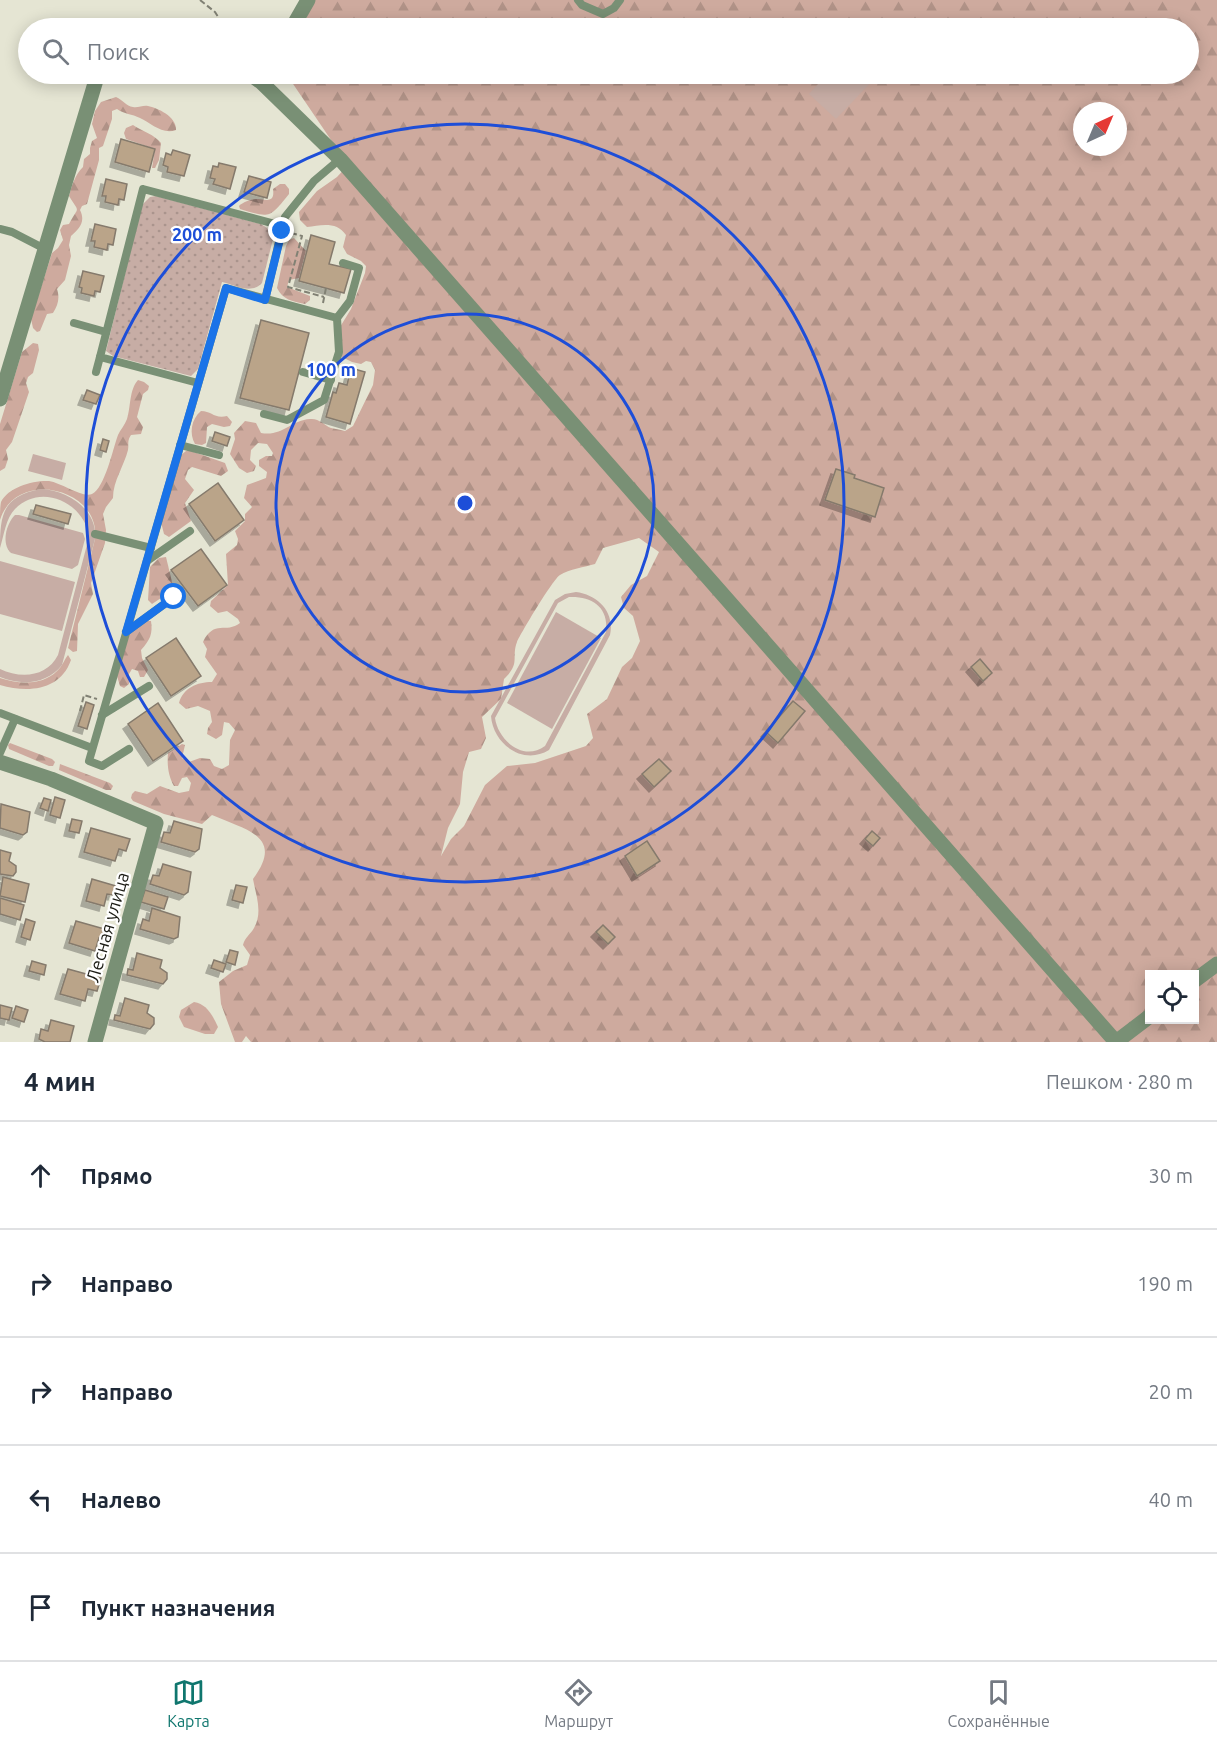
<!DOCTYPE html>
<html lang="ru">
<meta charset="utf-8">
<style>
body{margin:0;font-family:Ubuntu,sans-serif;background:#f6f6f7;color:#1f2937}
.controls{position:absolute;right:18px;bottom:18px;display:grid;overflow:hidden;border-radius:0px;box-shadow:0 3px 15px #0003}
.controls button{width:54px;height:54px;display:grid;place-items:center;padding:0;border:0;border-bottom:2px solid #e0e1e3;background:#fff;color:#1f2937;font:30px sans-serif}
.compass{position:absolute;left:1073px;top:102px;width:54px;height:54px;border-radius:50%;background:#fff;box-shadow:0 3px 15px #0003;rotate:44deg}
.stop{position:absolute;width:18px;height:18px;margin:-14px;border:4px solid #1a73e8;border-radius:50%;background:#fff}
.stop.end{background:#1a73e8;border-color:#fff;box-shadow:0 2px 6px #0008}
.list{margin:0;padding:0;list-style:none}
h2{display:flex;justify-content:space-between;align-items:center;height:78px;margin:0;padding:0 24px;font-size:26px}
h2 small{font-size:20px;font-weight:400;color:#747a83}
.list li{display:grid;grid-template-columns:39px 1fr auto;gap:18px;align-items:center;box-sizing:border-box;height:108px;padding:0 24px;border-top:2px solid #e0e1e3}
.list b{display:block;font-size:22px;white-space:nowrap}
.list em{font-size:20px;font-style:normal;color:#747a83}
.icon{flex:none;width:33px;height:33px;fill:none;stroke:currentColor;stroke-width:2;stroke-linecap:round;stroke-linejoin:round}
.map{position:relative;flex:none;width:1217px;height:1042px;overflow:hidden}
.search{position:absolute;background:#fff;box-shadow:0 3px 15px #0003;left:18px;right:18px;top:18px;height:66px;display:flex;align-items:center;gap:15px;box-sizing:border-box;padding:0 21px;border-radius:33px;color:#747a83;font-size:22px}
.sheet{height:618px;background:#fff}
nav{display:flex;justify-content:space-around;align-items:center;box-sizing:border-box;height:84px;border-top:2px solid #e0e1e3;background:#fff;font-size:16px;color:#747a83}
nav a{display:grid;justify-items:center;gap:3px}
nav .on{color:#0f766e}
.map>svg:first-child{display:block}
</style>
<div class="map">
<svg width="1217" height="1042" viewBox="0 0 1217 1042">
<defs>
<pattern id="grass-dots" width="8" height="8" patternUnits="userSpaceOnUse" patternTransform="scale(1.5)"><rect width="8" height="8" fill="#c7ada5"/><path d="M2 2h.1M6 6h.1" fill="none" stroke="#aa948d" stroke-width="1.8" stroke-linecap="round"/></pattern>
<pattern id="forest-firs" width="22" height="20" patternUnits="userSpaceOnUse" patternTransform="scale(1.5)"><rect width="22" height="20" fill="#ceaa9e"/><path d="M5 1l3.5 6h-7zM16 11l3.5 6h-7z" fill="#b09287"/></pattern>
<filter id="shadow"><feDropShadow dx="-5" dy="5" stdDeviation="0" flood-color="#0004"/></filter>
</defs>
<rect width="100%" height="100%" fill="#e5e5d3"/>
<!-- grass -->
<path fill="url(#grass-dots)" d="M156 196 261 224 267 228 273 239 262 283C251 295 235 285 222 282L198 369 191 376 113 356 106 351 142 205 150 197Z"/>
<!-- forest -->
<g fill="url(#forest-firs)" fill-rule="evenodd">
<path d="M314 0H1217V1042H251L246 1036 242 1042H235L221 1004 219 982 233 971 247 965 250 955 243 945C245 937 250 935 254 928 263 912 256 896 253 879 285 836 246 830 212 815L202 824 164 814 133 801 131 798 132 794 135 791 147 794 160 786 179 793 189 791 191 783 187 777 182 778 178 786H174C168 776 167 764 168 753L182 744 185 745 182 758 189 762 200 758 210 759 214 766 222 769 229 765 230 740 235 730 229 723 224 722 222 735 216 739 207 734 208 728 212 722 210 711 198 706 186 709 179 703C183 688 197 682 212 682L217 674 205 657 207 649 203 642C214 619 226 634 240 623L238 619 227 611 218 613 210 606 211 601 228 585 226 554 237 545 238 539 235 531 245 521V514L252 507 244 498 247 485 266 478 267 472 259 466V460L266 456H272L273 453 267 444 258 443 251 450 250 460 256 466 254 471 247 473 239 468 230 454 235 439 234 433 245 421 256 423 261 433C282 437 291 420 310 419 319 418 324 425 331 428 336 429 341 430 345 431L353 426 373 385 375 370 371 362 366 361 361 364 352 362 342 357 340 327 351 309 365 273 366 266 361 261 347 254 343 247 346 235C337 221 321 225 307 227L300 220 299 212 317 191 337 177 348 165 289 78 290 74H1188V28H302ZM1082 111H1118V147H1082ZM639 538 659 552 647 576 631 585 621 597 624 608 633 616 640 641 632 658 622 667 607 699 587 714 593 738 586 746 535 763 507 766 485 785 464 826 451 839 441 856 448 828 460 804 463 772 469 752 481 749 486 738 482 717 501 699 504 679C521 663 511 658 517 642 521 633 553 579 560 575 569 569 585 567 595 564L603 548ZM1150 975H1194V1020H1150Z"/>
<path d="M116 97C123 100 126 106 133 107 138 108 143 105 148 106 158 108 177 117 176 130 162 135 151 123 140 118 132 114 124 114 117 109L112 111V119L103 146 99 148V160L87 204 82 206 80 210C86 222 79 229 71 236L69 245 71 256 65 280 57 289C60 298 58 305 53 313L47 314 40 331 37 332 33 328 31 319 52 253 58 248 63 240 60 230 63 225 69 224C79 205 80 214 69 196 72 185 75 175 83 167L84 159 90 154V148L92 141 97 138 92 124 95 111 101 102Z"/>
<path d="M133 125C142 131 155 135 161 143L159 160 155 168H152L155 149 126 139 124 133 126 128Z"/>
<path d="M280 184H285L289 189V194C269 219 270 218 240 209L239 206C243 202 252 199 258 199 267 200 275 203 273 189Z"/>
<path d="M294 238 306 251 299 278 289 280 287 287 310 296V300L305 304C292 301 283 300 277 288L286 246 289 240Z"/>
<path d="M33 343 38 344 39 350 33 373 28 377 26 383 29 392 12 442 6 450 8 459 5 468 0 471V424L22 352Z"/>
<path d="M138 380 144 382 149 386 148 390 143 394 137 417 143 427 141 434 131 435C127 441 129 444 128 450 124 466 113 481 113 498L106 507 103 514 106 530 105 543 91 583 93 594 78 624 77 651 73 652 68 648 95 539C101 488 16 468 0 520 0 515 0 507 1 502 8 487 34 480 49 481 62 483 82 498 92 494 105 488 113 448 118 435 120 430 125 425 127 419 131 407 129 390 138 380Z"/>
<path d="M201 411C212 411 214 419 227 416L232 422 230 426 224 427 212 424 207 427 206 443 202 445 195 444C189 434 191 419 201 411Z"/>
<path d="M186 451H191L225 463 228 471 221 476 192 467 188 470 185 479 194 490 185 503 191 521 169 537 164 534 161 522 181 455Z"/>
<path d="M166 557 173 586 170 592 152 604 148 600 150 567 159 558Z"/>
<path d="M146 621H151C153 634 150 640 141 650L142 658 148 670 144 677H140L138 671 132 669 129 674V684L124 688 120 686 117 676 128 635Z"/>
<path d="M68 655 71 660C60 691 28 693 0 685V678C18 684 42 686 57 671 62 667 64 660 68 655Z"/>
<path d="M10 743 52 759 55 762 53 766H49L9 749 8 745Z"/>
<path d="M60 764 110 783 113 786 111 790H106L59 770Z"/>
<path d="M194 1002C207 1004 213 1016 218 1027L214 1034H205L184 1027 179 1017 181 1010Z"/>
</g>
<!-- garden -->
<g fill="#c7ada5" fill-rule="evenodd">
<path d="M827 74H879L836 119 809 94Z"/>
<path d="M33 454 66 463 62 480 28 471Z"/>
<path d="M41 489C67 490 98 509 95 539L62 665C47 684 22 686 0 677V669C21 679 47 677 58 655L89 537C85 503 41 482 15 509 6 518 4 535 0 548 0 514 3 496 41 489Z"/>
<path d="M15 515H19L83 533 85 539 78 565 72 569 11 553C1 544 6 524 15 515Z"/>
<path d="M0 561 75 582 62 631 0 614Z"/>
<path d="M576 592C598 595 615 612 610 635L549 750C523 766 493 744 491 716L555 600 565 594ZM569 597C592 596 609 607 606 632L545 746C523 762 498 740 495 718L558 603Z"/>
<path d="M556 612 601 638 552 729 507 703Z"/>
</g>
<!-- building -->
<g fill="#baa489" stroke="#857a6c" stroke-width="1.5" filter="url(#shadow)">
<path d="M121 139 155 149 149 172 115 162Z"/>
<path d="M173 150 190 155 184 176 167 172 168 167 163 165 166 153 171 155Z"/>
<path d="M219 163 236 167 230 189 213 184 215 179 210 178 213 166 218 167Z"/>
<path d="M249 176 271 182 267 198 244 192Z"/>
<path d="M106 179 127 184 124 200 119 199 118 205 105 202 106 196H102Z"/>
<path d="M95 224 116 229 113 245 108 244 107 250 94 247 95 241H91Z"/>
<path d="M311 235 335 242 329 264 351 269 344 293 299 281Z"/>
<path d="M83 271 104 276 100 292 95 291 94 296 81 293 82 288 79 287Z"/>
<path d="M261 320 309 333 289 410 240 398Z"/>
<path d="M351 368 365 372 350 424 326 417 333 392 336 393 339 383 347 385Z"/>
<path d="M87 390 100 395 96 404 83 400Z"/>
<path d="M215 432 230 437 227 446 212 441Z"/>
<path d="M103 439 109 441 106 452 100 450Z"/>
<path d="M836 469 855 475 854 478 884 488 875 517 825 500Z"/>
<path d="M218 483 244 520 215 541 189 504Z"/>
<path d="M36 505 71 514 68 524 33 514Z"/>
<path d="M201 549 227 585 198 606 171 570Z"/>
<path d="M176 638 201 676 171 696 146 658Z"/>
<path d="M980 659 992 673 983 681 971 667Z"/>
<path d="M793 701 805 711 778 743 766 732Z"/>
<path d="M86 702 94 705 87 729 78 726Z"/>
<path d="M158 703 183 741 153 761 128 724Z"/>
<path d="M659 759 671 771 654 787 642 774Z"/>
<path d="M55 797 65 800 60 818 50 815Z"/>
<path d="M44 798 51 800 48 811 40 808Z"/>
<path d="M1 804 30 812 27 832 23 835 0 828Z"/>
<path d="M72 819 82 821 79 833 69 831Z"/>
<path d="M174 821 202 829 199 849 195 852 161 842 164 832 170 833Z"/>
<path d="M91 828 130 839 126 851 119 849 115 861 84 852Z"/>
<path d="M872 831 880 838 873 846 865 839Z"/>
<path d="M647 841 660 861 637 876 625 856Z"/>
<path d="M0 850 11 853 9 861 16 866V872L13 876 0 874Z"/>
<path d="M163 864 191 872 188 892 184 895 150 884 153 875 159 876Z"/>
<path d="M3 877 29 884 25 902 0 896Z"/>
<path d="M92 879 116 886 113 895 107 894 104 906 86 901Z"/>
<path d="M236 885 247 887 243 903 232 900Z"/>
<path d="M145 890 168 897 164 909 141 902Z"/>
<path d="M0 898 24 905 20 920 0 914Z"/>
<path d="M152 908 180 917 178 937 174 939 140 929 143 919 149 921Z"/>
<path d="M26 919 35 922 30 940 21 937Z"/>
<path d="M76 921 108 930 105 940 99 938 95 951 69 943Z"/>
<path d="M603 925 615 937 608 944 596 932Z"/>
<path d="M230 950 238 952 235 965 226 962Z"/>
<path d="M137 953 162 960 160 968 167 973V979L163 984 127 975 128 969 133 970Z"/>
<path d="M214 960 226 964 223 972 211 968Z"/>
<path d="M32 961 46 965 44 975 29 971Z"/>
<path d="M68 969 101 978 97 991 88 989 85 1001 60 994Z"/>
<path d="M125 998 149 1005 147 1013 154 1018V1024L150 1029 114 1020 115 1015 120 1016Z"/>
<path d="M0 1005 12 1008 9 1020 0 1018Z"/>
<path d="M16 1006 28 1010 24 1022 12 1018Z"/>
<path d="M51 1020 74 1026 70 1042H45L39 1039 41 1029 48 1031Z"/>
</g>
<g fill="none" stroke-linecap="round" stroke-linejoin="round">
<!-- path -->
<g stroke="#818174" stroke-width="2" stroke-dasharray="6 3" stroke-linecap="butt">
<path d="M200 0 215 12 225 28"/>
<path d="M291 233 302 236 288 287 324 297"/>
<path d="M323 303 326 288"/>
<path d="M80 711 84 695 97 699"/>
</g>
<!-- lane -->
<g stroke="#799075" stroke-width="8">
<path d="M578 0 582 5 603 14 614 8 620 0"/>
<path d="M0 229 12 232 45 249"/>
<path d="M265 300 285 217 314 181 340 159"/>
<path d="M74 323 106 332"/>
<path d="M96 372 100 357"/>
<path d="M303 372 331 380"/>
<path d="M198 383 100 357 143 189 283 226"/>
<path d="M264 414 287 420 324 400 339 352 337 318"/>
<path d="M180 445 219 455"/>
<path d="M95 534 151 548"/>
<path d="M147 561 190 531"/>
<path d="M126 632 174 597"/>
<path d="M0 713 92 748"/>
<path d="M102 715 149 686"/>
<path d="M129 749 102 766 89 761 226 288 337 318 350 301 359 268 343 263"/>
<path d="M0 753 15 719"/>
</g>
<!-- street -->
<g stroke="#799075" stroke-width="15">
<path d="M292 28 308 0"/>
<path d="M250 74 261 82 340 159 1116 1042"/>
<path d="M0 399 96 80 100 74"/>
<path d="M0 762 51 779 156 823 95 1042"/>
<path d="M1194 981 1217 964"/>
<path d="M1116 1042 1150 1016"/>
</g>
</g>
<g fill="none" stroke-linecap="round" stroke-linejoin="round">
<!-- route -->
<path stroke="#1a73e8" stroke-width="8" d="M174 597 126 632 226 288 265 300 282 231"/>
</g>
<!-- distance rings -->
<g fill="none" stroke="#1d4ed8" stroke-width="3">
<circle cx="465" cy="503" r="189"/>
<circle cx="465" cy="503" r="379"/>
</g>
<g text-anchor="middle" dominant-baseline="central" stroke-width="4.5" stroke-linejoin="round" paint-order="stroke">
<!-- street labels -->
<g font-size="18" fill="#1b1b14" stroke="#fff">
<text transform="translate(107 927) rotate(-74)">Лесная улица</text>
</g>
</g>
<circle cx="465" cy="503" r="9" fill="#1d4ed8" stroke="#fff" stroke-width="3"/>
<g font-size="18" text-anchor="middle" font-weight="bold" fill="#1d4ed8" stroke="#fff" stroke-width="4.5" stroke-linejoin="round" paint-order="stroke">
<text x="197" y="241">200 m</text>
<text x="331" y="376">100 m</text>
</g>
</svg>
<div class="controls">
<button><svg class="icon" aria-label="locate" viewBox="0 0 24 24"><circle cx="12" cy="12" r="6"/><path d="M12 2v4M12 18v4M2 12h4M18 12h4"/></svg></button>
</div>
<svg class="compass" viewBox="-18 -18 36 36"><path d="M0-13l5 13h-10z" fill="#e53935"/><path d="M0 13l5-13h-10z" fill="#747a83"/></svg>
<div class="stop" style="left:174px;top:597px"></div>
<div class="stop end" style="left:282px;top:231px"></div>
<div class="search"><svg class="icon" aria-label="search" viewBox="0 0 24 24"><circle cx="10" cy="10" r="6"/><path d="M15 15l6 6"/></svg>Поиск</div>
</div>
<section class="sheet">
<h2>4 мин<small>Пешком · 280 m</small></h2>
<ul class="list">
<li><svg class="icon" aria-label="ahead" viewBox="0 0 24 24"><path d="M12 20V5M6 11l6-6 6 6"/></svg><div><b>Прямо</b></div><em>30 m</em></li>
<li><svg class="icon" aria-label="right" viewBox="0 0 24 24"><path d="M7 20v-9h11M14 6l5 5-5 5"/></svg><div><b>Направо</b></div><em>190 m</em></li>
<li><svg class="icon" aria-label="right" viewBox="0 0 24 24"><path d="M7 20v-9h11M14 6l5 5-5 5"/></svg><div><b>Направо</b></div><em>20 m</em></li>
<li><svg class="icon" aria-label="left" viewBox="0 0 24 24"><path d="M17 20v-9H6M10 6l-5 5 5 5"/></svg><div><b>Налево</b></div><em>40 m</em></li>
<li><svg class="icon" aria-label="arrive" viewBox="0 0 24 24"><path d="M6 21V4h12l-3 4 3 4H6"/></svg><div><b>Пункт назначения</b></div></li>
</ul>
</section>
<nav>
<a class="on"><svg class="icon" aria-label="map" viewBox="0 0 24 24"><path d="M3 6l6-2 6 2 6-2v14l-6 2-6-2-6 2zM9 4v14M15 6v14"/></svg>Карта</a>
<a><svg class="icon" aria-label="directions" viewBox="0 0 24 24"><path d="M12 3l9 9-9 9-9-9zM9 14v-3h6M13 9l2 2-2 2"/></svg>Маршрут</a>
<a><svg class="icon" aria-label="saved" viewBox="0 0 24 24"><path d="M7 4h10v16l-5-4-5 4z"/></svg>Сохранённые</a>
</nav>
